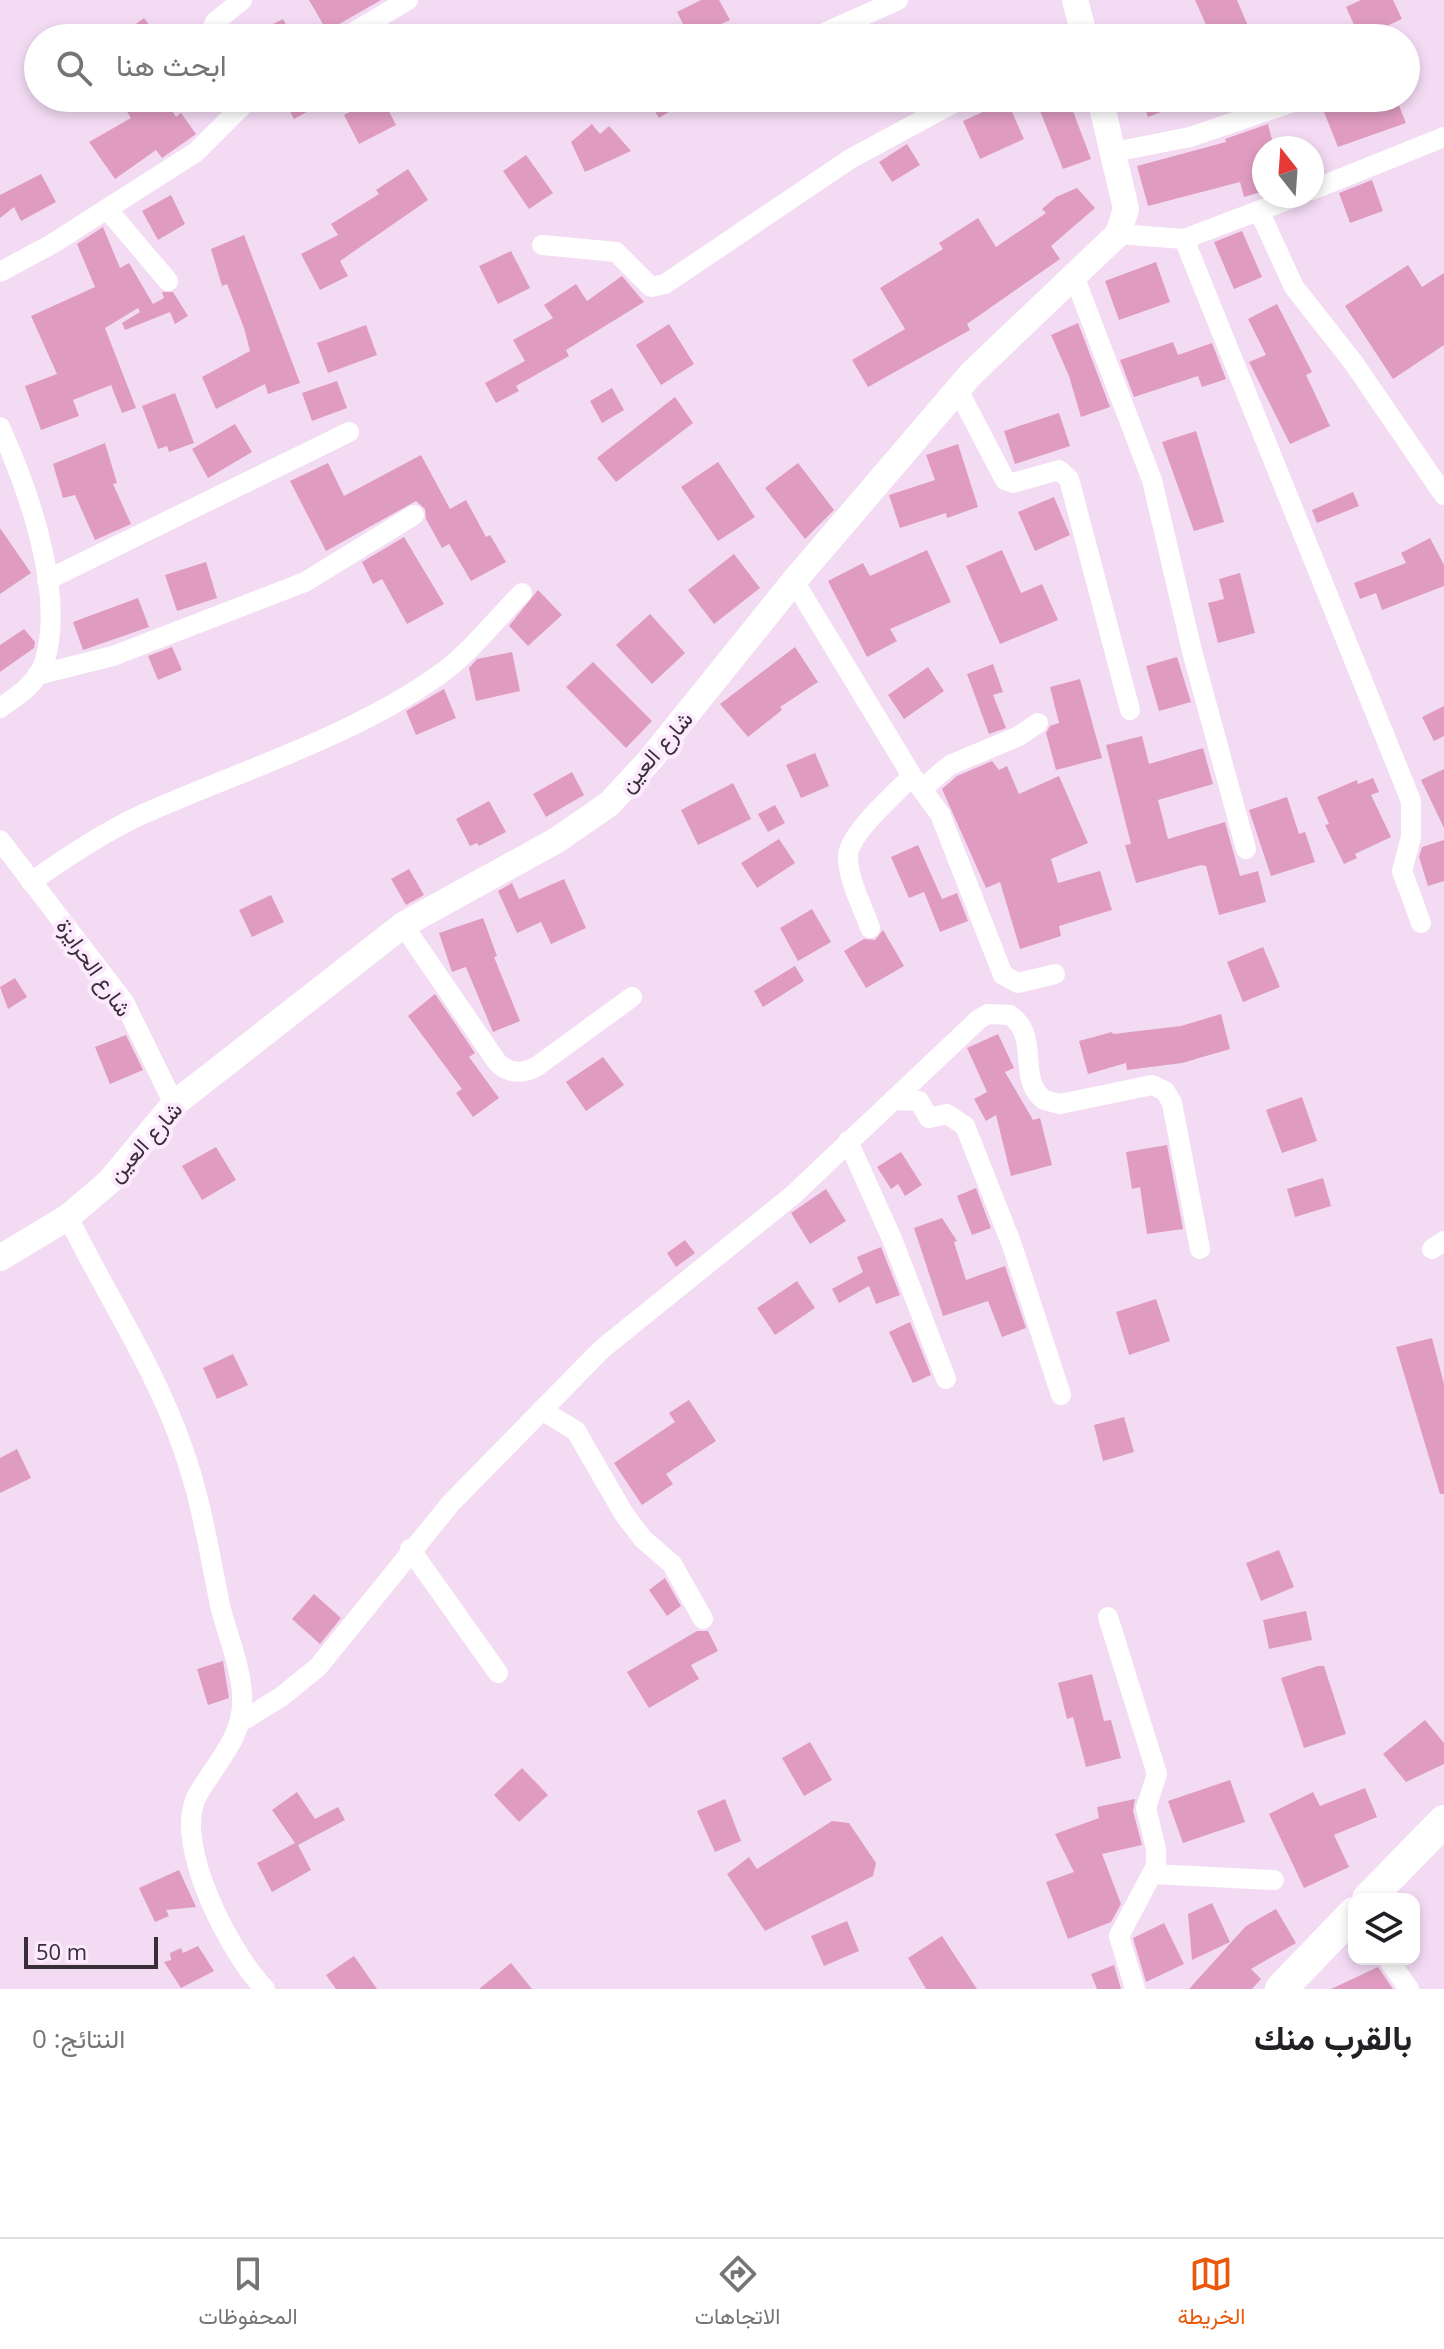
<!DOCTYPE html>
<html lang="ar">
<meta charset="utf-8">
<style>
body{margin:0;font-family:"Open Sans",Vazirmatn,sans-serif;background:#f6f6f6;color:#202124;direction:rtl}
.controls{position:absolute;right:24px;bottom:24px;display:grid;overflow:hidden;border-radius:16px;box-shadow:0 4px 12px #0003}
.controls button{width:72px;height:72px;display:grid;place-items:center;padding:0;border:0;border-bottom:2px solid #e0e0e0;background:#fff;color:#202124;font:40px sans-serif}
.compass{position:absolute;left:1252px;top:136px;width:72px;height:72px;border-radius:50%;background:#fff;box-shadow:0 4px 12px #0003;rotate:343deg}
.scale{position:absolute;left:24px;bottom:20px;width:134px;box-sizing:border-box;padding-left:8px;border:4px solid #372e37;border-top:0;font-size:22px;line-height:28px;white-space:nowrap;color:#372e37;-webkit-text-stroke:6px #fdeafe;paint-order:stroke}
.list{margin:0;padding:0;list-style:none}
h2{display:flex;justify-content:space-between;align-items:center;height:104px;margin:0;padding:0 32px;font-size:34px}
h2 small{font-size:26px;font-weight:400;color:#757577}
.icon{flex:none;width:44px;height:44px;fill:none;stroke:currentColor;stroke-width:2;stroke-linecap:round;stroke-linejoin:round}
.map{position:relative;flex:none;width:1444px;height:1989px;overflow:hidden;direction:ltr}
.search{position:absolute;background:#fff;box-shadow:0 4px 12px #0003;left:24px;right:24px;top:24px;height:88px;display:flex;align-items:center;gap:20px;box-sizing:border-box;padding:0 28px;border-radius:44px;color:#757577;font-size:30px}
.sheet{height:248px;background:#fff}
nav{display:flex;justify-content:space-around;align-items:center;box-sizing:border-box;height:112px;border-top:2px solid #e0e0e0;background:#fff;font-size:22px;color:#757577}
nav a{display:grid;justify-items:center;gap:4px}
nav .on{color:#ea580c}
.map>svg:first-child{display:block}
</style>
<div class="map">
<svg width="1444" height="1989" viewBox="0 0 1444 1989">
<rect width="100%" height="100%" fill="#f3dbf4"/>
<!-- building -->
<g fill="#df9cc0">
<path d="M309 0H381L327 31Z"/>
<path d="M701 0H719L730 20 690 38 677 12Z"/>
<path d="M1195 0H1237L1248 26 1221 38H1212Z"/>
<path d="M1361 0H1393L1402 19 1360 38 1346 7Z"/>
<path d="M144 18 159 38H117Z"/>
<path d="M283 19 293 38H246Z"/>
<path d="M132 98H136L144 111 165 99 176 117 181 113 196 134 162 158 156 150 115 179 89 142 131 118 122 104Z"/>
<path d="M283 98H332L294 119Z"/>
<path d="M377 98H382L396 125 359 144 344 115Z"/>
<path d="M647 98H692L659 118Z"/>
<path d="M1035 98H1068L1091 159 1063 169Z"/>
<path d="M1141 98H1194V99L1148 117Z"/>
<path d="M1386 98H1396L1406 123 1338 147 1324 112 1345 103 1349 112Z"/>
<path d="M1007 101 1024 139 980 159 963 121Z"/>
<path d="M592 124 600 134 609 126 631 151 585 172 571 142Z"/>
<path d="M1268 124 1274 148H1264V191L1244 197 1240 182 1148 206 1137 166 1226 142 1225 139Z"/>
<path d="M907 144 920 165 892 182 879 162Z"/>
<path d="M526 155 553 193 529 209 503 171Z"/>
<path d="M408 169 428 200 340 261 348 276 320 290 301 254 338 235 331 224 379 194 376 190Z"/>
<path d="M41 174 56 202 21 221 14 207 0 218V195Z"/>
<path d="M1372 180 1383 211 1350 223 1339 193Z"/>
<path d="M1077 188 1095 208 1051 246 1060 259 967 324 970 330 868 387 852 360 905 329 880 288 943 249 939 243 978 218 996 247 1046 213 1042 209 1056 197Z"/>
<path d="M171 195 185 224 158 240 142 211Z"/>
<path d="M103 227 120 268 129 263 153 304 164 298 162 292H173L188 316 175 324 170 312 125 330 122 323 140 312 138 308 105 328 136 408 122 413 111 385 73 400 79 416 41 430 25 386 57 374 31 316 95 287 77 244Z"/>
<path d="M1242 231 1262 277 1234 289 1214 242Z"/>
<path d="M244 235 300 383 268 394 265 384 216 409 202 377 250 351 244 328 227 284 222 286 211 249Z"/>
<path d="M511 251 530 288 498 304 479 266Z"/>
<path d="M1156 262 1170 302 1119 320 1105 281Z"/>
<path d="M1408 265 1422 287 1444 273V345L1393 379 1345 306Z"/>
<path d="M622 276 644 302 566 350 569 356 516 386 519 391 496 403 485 383 525 361 513 340 553 318 544 305 576 284 587 301Z"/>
<path d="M1277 304 1312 372 1306 375 1330 426 1290 444 1249 362 1266 355 1248 319Z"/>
<path d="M1078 323 1110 407 1081 417 1069 376 1051 335Z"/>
<path d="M669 324 694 364 661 385 636 345Z"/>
<path d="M366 325 377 355 328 373 317 343Z"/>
<path d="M1173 342 1178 355 1212 343 1226 379 1202 387 1198 376 1134 397 1120 360Z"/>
<path d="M337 381 347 408 312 421 302 393Z"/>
<path d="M612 388 624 410 602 423 590 401Z"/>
<path d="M175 393 194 443 169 452 167 446 158 449 142 406Z"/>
<path d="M675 397 693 423 616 482 597 458Z"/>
<path d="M1059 413 1070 446 1015 464 1004 431Z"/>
<path d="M235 424 252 452 208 478 192 449Z"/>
<path d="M1196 431 1224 522 1194 531 1162 442Z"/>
<path d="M105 443 117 483 113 484 131 524 95 540 75 495 63 498 53 464Z"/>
<path d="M958 444 978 507 947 518 946 513 900 528 889 495 935 480 926 455Z"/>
<path d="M421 455 450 509 466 500 486 537 490 535 506 562 471 581 449 544 442 548 426 519 425 509 416 501 326 551 290 481 328 463 344 496Z"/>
<path d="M718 462 755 517 718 541 681 487Z"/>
<path d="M798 463 834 510 805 539 765 488Z"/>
<path d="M1353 492 1359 506 1317 523 1312 510Z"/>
<path d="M1054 497 1070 535 1035 551 1018 512Z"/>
<path d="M0 528 31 573 0 594Z"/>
<path d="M404 537 444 604 407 624 382 579 373 584 362 562Z"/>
<path d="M1430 538 1444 565V586L1382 610 1376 593 1360 599 1354 583 1406 563 1401 553Z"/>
<path d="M927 550 951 602 890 629 897 641 867 657 828 581 863 563 870 576Z"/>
<path d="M1002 550 1021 593 1042 584 1058 620 1000 644 966 566Z"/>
<path d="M734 554 760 588 714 624 688 590Z"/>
<path d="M206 562 217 598 177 611 165 575Z"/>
<path d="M1240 573 1255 633 1218 643 1208 603 1224 599 1219 579Z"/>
<path d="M538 590 562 615 528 646 509 626Z"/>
<path d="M138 598 149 627 83 650 73 622Z"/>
<path d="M650 614 685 653 652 684 616 645Z"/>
<path d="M24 629 35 642 34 648 0 672V645Z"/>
<path d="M172 647 182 670 158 680 148 656Z"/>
<path d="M795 647 818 682 780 707 782 710 748 737 720 704Z"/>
<path d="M512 652 520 691 476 701 469 668 477 659Z"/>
<path d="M1177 657 1191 702 1159 711 1146 666Z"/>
<path d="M593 662 652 721 626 748 566 687Z"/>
<path d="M993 664 1003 692 993 695 1006 728 989 734 967 674Z"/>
<path d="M928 667 944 691 904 719 888 695Z"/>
<path d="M1080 679 1102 758 1056 770 1046 733 1050 726 1059 723 1050 687Z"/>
<path d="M444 689 456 718 416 735 406 711Z"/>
<path d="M1444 706V736L1434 741 1422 717Z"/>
<path d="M1142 736 1149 764 1203 748 1213 784 1158 800 1168 839 1225 822 1240 876 1258 871 1266 902 1219 915 1206 866 1201 865 1136 883 1125 845 1131 844 1106 745Z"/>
<path d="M815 753 829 786 801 798 786 765Z"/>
<path d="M992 761 999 770 1007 766 1019 794 1059 776 1088 843 1051 859 1058 883 1100 871 1112 910 1059 926 1061 936 1020 949 1000 882 986 888 942 789 957 776Z"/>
<path d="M1444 769V828L1421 780Z"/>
<path d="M572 772 584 795 546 817 533 794Z"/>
<path d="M1373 778 1379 792 1371 795 1391 837 1355 854 1357 858 1344 864 1325 825 1329 824 1317 797 1357 780 1358 784Z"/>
<path d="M733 783 751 819 698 845 681 810Z"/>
<path d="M1287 797 1299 834 1305 832 1315 862 1271 876 1249 810Z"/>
<path d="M489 801 506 832 479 846 477 843 470 846 456 819Z"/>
<path d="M775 805 785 823 768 832 758 814Z"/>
<path d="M779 839 795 863 757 888 741 863Z"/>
<path d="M1444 840V881L1428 886 1419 857 1422 847Z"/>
<path d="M918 845 942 899 957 893 968 921 940 932 924 892 909 898 891 857Z"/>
<path d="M409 869 424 895 406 905 391 879Z"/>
<path d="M564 879 586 928 551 944 541 922 517 933 498 891 512 883 519 899Z"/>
<path d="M271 895 284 922 252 937 239 910Z"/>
<path d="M812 909 831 942 798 961 780 928Z"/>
<path d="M483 918 497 956 494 957 520 1021 493 1032 466 967 452 972 439 933Z"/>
<path d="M883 930 904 966 866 988 844 951 864 939 875 940Z"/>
<path d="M1263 947 1280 987 1243 1002 1227 962Z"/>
<path d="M795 966 804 981 763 1007 754 991Z"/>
<path d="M15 978 27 997 8 1009 0 987Z"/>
<path d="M435 994 475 1053 469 1057 499 1098 473 1117 456 1093 462 1089 408 1016Z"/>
<path d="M1221 1014 1230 1049 1182 1063 1127 1070 1126 1063 1088 1074 1079 1041 1112 1032 1113 1034 1181 1026Z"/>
<path d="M998 1034 1014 1068 1005 1072 1033 1120 1040 1118 1052 1165 1011 1176 996 1115 986 1121 974 1099 987 1092 967 1048Z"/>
<path d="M126 1035 143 1070 110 1084 95 1047Z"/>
<path d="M603 1057 624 1085 586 1111 566 1082Z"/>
<path d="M1302 1097 1317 1141 1282 1153 1266 1110Z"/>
<path d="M1167 1145 1183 1229 1147 1234 1140 1187 1132 1189 1126 1152Z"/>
<path d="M216 1147 236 1180 202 1200 182 1166Z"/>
<path d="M901 1152 922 1185 905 1196 898 1184 891 1189 877 1167Z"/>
<path d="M1323 1178 1331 1206 1295 1217 1287 1189Z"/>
<path d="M976 1188 991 1228 972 1235 957 1196Z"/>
<path d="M826 1189 846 1221 810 1244 791 1213Z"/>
<path d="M942 1218 957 1241 954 1242 966 1280 1005 1266 1026 1328 1002 1337 988 1301 943 1316 914 1228Z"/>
<path d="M685 1240 695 1253 676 1267 667 1253Z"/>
<path d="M881 1247 900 1295 876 1304 869 1286 839 1303 832 1289 863 1272 857 1257Z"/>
<path d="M797 1281 815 1308 775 1335 757 1308Z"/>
<path d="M1156 1299 1170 1341 1129 1355 1116 1312Z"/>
<path d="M910 1322 931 1375 913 1383 889 1332Z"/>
<path d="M1432 1338 1444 1384V1494H1440L1396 1347Z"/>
<path d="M233 1354 248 1385 217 1399 203 1368Z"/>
<path d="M689 1400 716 1441 666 1474 673 1484 642 1505 614 1463 675 1422 669 1413Z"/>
<path d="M1124 1417 1134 1452 1103 1461 1094 1425Z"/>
<path d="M17 1449 31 1478 0 1493V1458Z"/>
<path d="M1279 1550 1294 1587 1261 1601 1246 1563Z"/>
<path d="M665 1578 681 1606 667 1616 649 1590Z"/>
<path d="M314 1594 341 1618 320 1644 292 1619Z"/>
<path d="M1306 1611 1312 1640 1269 1649 1263 1620Z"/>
<path d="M697 1631H708L718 1651 691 1665 699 1679 649 1708 627 1672Z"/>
<path d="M223 1661 229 1698 208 1705 197 1669Z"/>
<path d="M1318 1666H1324L1346 1734 1304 1748 1281 1678Z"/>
<path d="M1092 1674 1104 1721 1111 1720 1121 1758 1086 1767 1073 1717 1067 1719 1058 1683Z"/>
<path d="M1425 1720 1444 1743V1764L1406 1782 1383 1754Z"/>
<path d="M810 1742 832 1780 804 1796 782 1758Z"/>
<path d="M522 1768 548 1795 519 1822 494 1795Z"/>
<path d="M1230 1780 1245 1822 1183 1843 1168 1801Z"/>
<path d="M1365 1788 1377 1817 1334 1835 1349 1867 1304 1888 1269 1814 1313 1792 1320 1806Z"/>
<path d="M297 1792 315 1819 338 1807 345 1820 298 1845 311 1870 272 1892 257 1863 295 1843 272 1810Z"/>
<path d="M725 1799 741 1841 715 1852 697 1811Z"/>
<path d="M1135 1799 1133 1811 1142 1845 1102 1854 1121 1904 1111 1922 1068 1939 1046 1882 1074 1872 1055 1834 1099 1818 1097 1807Z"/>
<path d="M832 1821 849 1823 876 1863 873 1876 765 1931 727 1874 749 1857 757 1869Z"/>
<path d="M179 1870 196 1907 166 1910 169 1916 155 1922 139 1888Z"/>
<path d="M1212 1903 1230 1942 1192 1960 1188 1914Z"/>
<path d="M1276 1909 1296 1943 1251 1969 1261 1979 1252 1989H1189L1246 1926Z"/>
<path d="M847 1921 859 1951 824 1966 811 1936Z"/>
<path d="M1164 1923 1184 1964 1146 1982 1133 1938Z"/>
<path d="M942 1936 977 1989H926L908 1958Z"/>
<path d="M198 1946 214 1971 181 1988 164 1962 171 1960 170 1953 181 1948 183 1953Z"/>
<path d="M354 1956 377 1989H336L326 1975Z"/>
<path d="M511 1963 532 1989H479Z"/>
<path d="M1114 1965 1121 1989H1097L1091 1974Z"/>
<path d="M1378 1967 1393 1989H1331Z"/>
</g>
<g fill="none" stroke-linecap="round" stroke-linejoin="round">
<!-- minor -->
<g stroke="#fff" stroke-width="20">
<path d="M217 38 212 30 215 22 242 0"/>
<path d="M344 38 408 0"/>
<path d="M813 38 898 0"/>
<path d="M1114 152 1190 137 1296 101"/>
<path d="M1312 190 1444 137"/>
<path d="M107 209 168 281"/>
<path d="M1260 213 1294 287 1353 362 1444 495"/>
<path d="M1118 234 1184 239 1298 196"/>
<path d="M1184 239 1411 801V837L1402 871 1421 923"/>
<path d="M542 245 616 252 651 287 665 284 850 159 963 98"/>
<path d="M0 272 52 244 196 152 250 98"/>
<path d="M1074 276 1152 480 1192 651 1246 849"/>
<path d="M958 390 1005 480 1013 483 1059 470 1069 479 1130 710"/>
<path d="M0 427C28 489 65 592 45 660 38 683 19 695 0 708"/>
<path d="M47 580 349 432"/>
<path d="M794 581 912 776 940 814 1003 975 1018 983 1055 974"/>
<path d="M37 675 113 656 305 582 414 515"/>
<path d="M923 788 950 765 1019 736 1038 723"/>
<path d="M0 840 124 1002 174 1104"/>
<path d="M31 882C65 858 102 833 141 815 239 771 350 738 439 675 470 653 495 620 522 593"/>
<path d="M403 925 497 1062C508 1074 522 1074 536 1067L632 997"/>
<path d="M870 928C863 907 848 880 848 857 847 835 896 793 912 776"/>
<path d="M893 1100 919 1101 929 1118 947 1114 965 1126 1012 1245 1061 1395"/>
<path d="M848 1141 892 1239 946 1379"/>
<path d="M68 1217C105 1293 154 1366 182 1446 201 1498 209 1551 220 1605 227 1635 240 1663 242 1694 245 1738 216 1761 197 1796 172 1843 231 1955 265 1989"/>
<path d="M1432 1249 1444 1241"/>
<path d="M542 1410 576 1431 624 1514 643 1539 672 1564 703 1619"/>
<path d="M410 1549 498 1673"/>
<path d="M1108 1617 1157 1774 1146 1808 1156 1849V1866L1119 1936 1135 1989"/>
<path d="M242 1721 281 1697 318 1667 451 1503 602 1349 793 1195 979 1019 988 1014 1010 1015C1041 1037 1016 1078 1044 1100L1060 1104 1152 1085 1165 1091 1172 1103 1200 1249"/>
<path d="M1153 1874 1274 1880"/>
<path d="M1388 1959 1409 1989"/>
</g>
<!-- tertiary -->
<g stroke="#fff" stroke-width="26">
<path d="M1075 0 1085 38"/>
<path d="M0 1258 68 1217 110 1181 174 1104 403 925 557 840 609 804 650 760 794 581 971 374 1118 234 1126 209 1100 98"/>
</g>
<!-- primary -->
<g stroke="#fff" stroke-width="32">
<path d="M1368 1899 1444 1821"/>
<path d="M1281 1989 1354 1913"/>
</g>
</g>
<g text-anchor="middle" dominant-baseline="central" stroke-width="8" stroke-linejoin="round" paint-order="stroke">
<!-- street labels -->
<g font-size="22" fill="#372e37" stroke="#fdeafe">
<text transform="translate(655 751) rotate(-49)">شارع العين</text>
<text transform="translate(95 967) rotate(55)">شارع الحرايزة</text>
<text transform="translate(144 1141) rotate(-48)">شارع العين</text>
</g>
</g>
</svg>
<div class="controls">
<button><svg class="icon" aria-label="layers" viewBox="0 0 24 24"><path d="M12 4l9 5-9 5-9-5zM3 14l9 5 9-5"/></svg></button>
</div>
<svg class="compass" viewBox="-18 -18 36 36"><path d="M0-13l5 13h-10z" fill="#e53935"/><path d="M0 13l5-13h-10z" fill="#757577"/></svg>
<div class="scale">50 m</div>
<div class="search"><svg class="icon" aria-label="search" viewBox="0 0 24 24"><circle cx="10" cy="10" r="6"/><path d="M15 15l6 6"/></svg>ابحث هنا</div>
</div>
<section class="sheet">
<h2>بالقرب منك<small>النتائج: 0</small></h2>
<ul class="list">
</ul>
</section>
<nav>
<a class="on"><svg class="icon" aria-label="map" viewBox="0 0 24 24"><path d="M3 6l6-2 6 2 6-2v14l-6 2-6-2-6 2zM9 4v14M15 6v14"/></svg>الخريطة</a>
<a><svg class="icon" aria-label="directions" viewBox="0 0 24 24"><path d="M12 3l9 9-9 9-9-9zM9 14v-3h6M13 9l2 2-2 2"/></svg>الاتجاهات</a>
<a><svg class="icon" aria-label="saved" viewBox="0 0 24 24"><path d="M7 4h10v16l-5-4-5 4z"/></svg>المحفوظات</a>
</nav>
